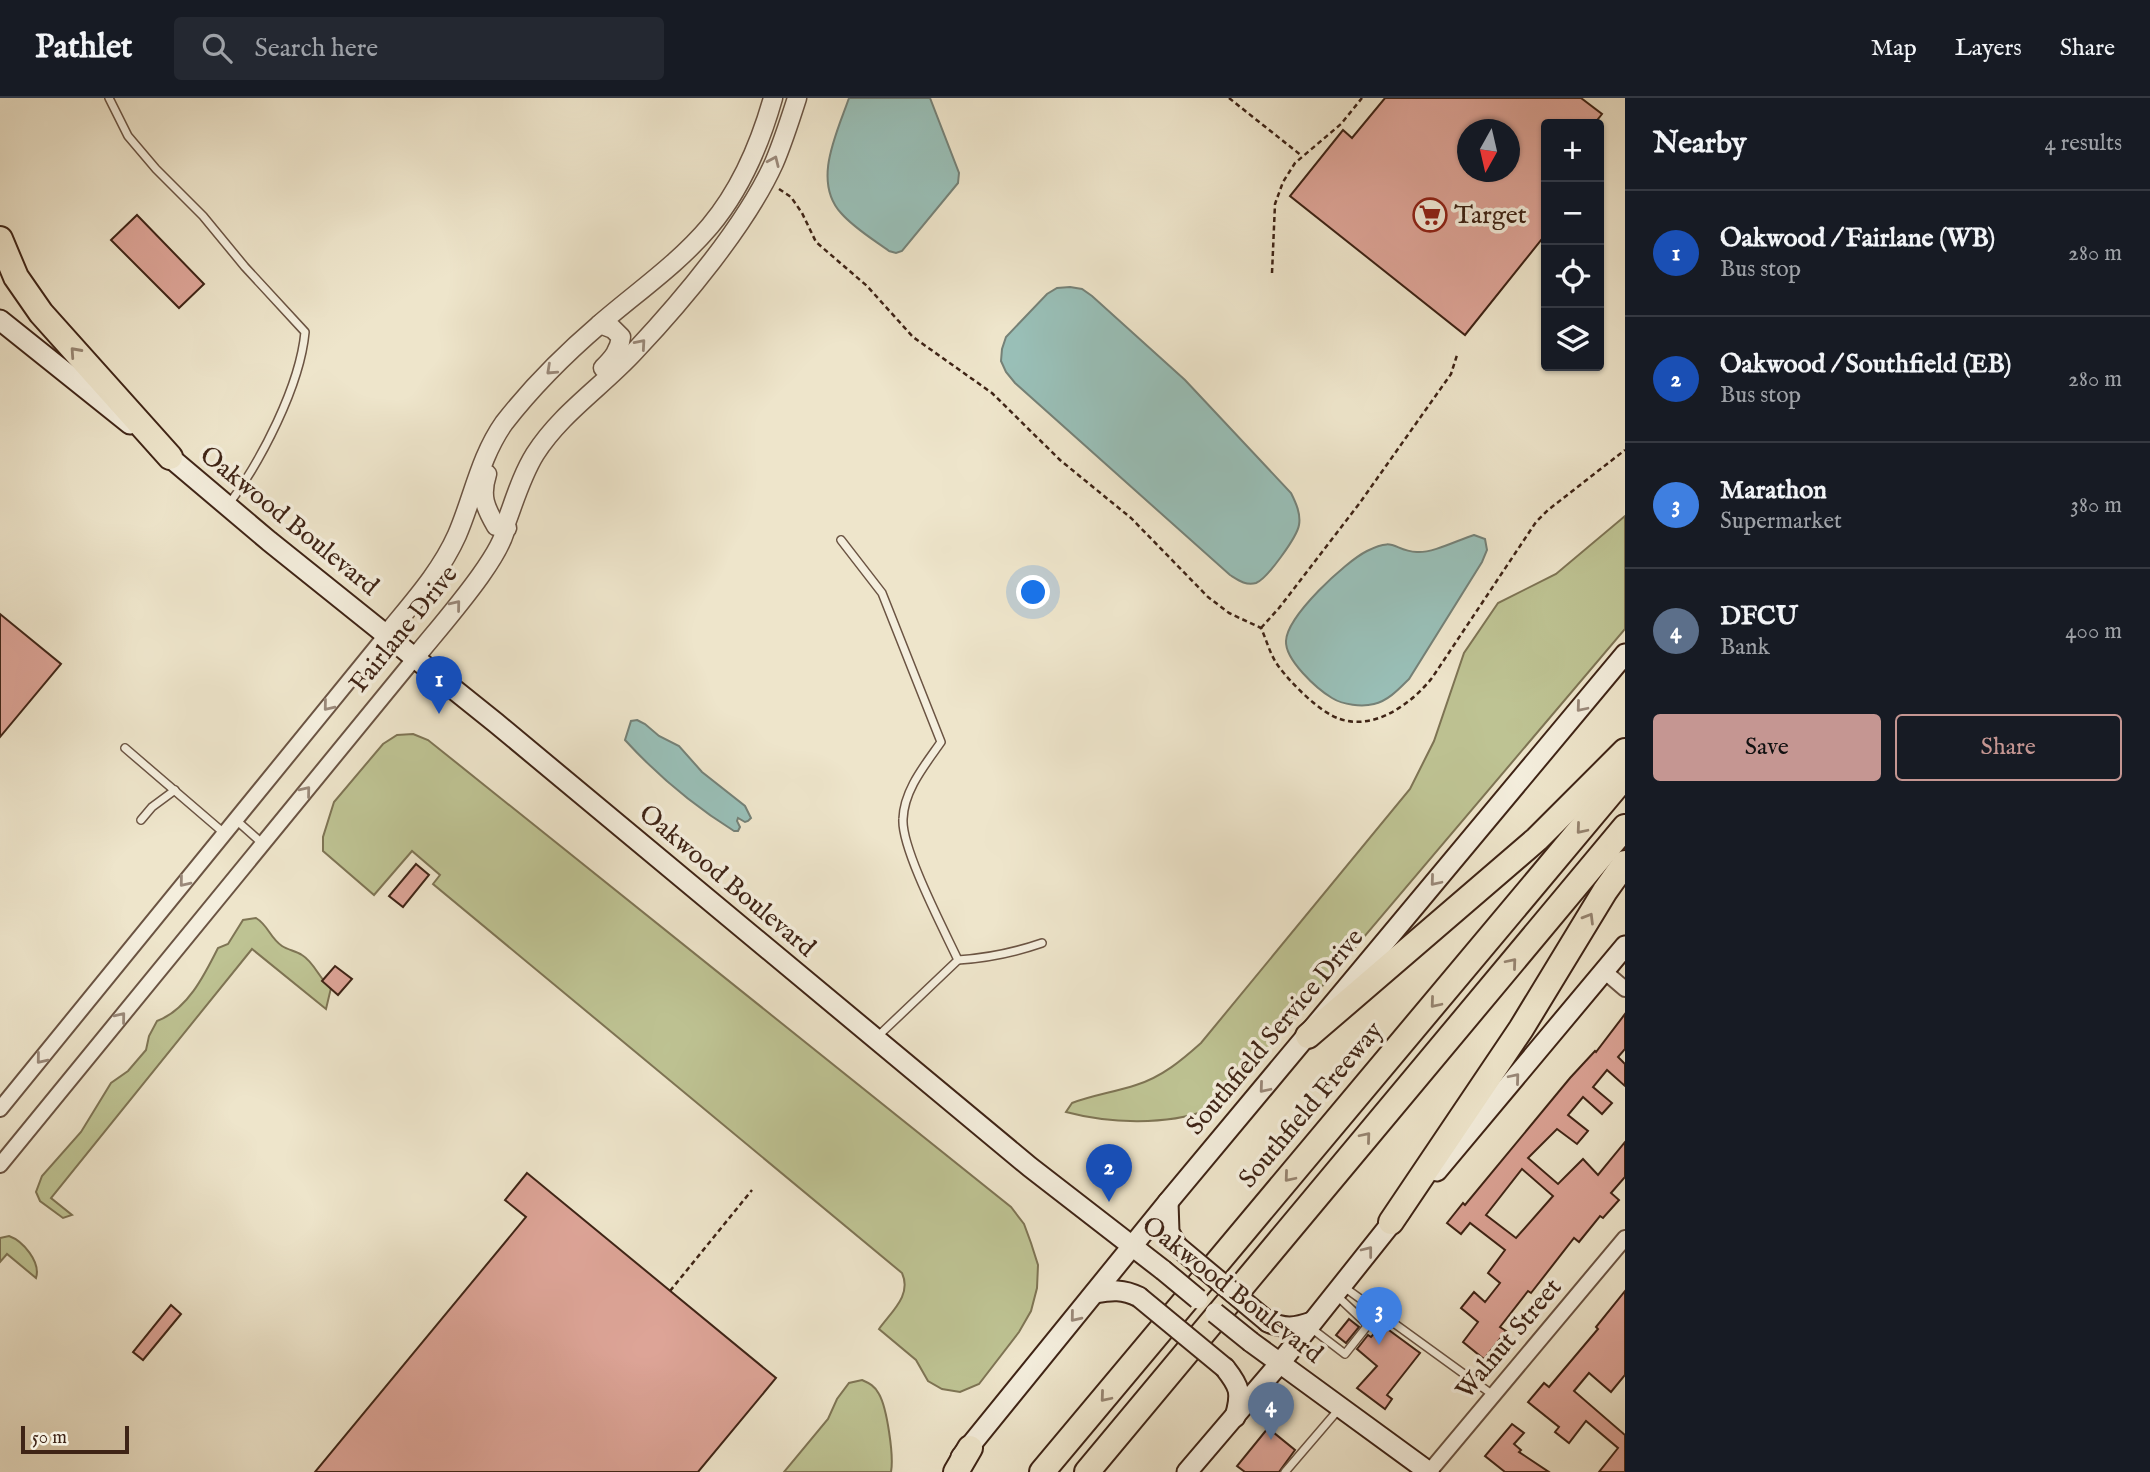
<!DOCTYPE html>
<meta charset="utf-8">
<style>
body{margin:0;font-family:"IM FELL English",serif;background:#242831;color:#f1f3f6}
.controls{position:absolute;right:21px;top:21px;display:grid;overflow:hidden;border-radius:7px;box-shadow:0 2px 5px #0004}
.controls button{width:63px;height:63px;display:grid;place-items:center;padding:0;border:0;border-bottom:2px solid #363941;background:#171b24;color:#f1f3f6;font:35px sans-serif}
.compass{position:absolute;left:1457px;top:21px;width:63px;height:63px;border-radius:50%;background:#171b24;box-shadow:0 2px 5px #0004;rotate:188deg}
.scale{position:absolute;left:21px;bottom:18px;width:108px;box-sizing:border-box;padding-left:7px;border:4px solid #3f2416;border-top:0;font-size:19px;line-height:24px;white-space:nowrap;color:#3f2416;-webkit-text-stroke:5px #f4eedd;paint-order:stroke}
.you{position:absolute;left:1034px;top:495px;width:24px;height:24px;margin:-18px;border:5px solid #fff;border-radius:50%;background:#1a73e8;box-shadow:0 0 0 10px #1a73e833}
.badge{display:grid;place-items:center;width:46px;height:46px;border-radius:50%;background:#c59692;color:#fff;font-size:23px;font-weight:700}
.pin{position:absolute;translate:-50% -58px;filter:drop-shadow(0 2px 4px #0008)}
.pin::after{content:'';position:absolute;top:37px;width:24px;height:21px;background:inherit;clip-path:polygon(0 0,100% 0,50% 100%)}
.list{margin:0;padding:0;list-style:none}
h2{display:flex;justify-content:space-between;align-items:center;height:91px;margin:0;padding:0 28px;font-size:30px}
h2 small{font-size:23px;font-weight:400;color:#9ea1a6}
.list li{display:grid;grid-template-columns:46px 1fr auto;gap:21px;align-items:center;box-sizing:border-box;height:126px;padding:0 28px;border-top:2px solid #363941}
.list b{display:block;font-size:26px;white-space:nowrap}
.list p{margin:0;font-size:23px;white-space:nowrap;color:#9ea1a6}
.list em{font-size:23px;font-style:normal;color:#9ea1a6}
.actions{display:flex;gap:14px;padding:21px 28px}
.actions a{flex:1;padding:16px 0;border:2px solid #c59692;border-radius:7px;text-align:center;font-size:24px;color:#c59692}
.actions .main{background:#c59692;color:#111}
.icon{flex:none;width:38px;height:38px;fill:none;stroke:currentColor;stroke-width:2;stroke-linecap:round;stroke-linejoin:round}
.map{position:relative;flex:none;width:1625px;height:1374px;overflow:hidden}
header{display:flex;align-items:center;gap:42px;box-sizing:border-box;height:98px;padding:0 35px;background:#171b24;border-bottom:2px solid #363941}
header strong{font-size:33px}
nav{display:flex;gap:38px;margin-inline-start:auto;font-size:24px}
.search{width:490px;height:63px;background:#242831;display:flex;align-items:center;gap:18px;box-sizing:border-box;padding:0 24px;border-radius:7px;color:#9ea1a6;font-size:26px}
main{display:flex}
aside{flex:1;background:#171b24}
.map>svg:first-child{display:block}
</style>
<header>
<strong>Pathlet</strong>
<div class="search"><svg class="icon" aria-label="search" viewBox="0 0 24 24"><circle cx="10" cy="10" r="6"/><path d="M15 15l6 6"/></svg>Search here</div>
<nav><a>Map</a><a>Layers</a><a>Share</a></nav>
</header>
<main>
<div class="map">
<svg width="1625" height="1374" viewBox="0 0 1625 1374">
<rect width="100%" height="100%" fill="#eee5cb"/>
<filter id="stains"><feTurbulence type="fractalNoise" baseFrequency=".00286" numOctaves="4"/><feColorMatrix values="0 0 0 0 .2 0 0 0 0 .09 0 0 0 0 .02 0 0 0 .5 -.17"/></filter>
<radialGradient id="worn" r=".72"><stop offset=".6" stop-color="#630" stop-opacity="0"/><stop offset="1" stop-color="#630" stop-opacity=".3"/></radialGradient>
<!-- green -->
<g fill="#bec393" stroke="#7e7454" stroke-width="2">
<path d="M1625 418V531L1230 997C1223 1002 1215 1009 1207 1012 1166 1028 1107 1025 1066 1014L1072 1005C1093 997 1115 994 1136 987 1162 979 1182 962 1201 945L1410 691 1434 643 1464 555 1498 505 1556 476Z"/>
<path d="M413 636 428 642 1011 1109 1024 1126 1031 1145 1038 1167 1037 1190 1031 1213 1019 1234 979 1286 960 1294 942 1291 928 1283 916 1262 879 1231C892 1213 912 1197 902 1175L433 786 440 777 412 753 374 797 323 753V739L334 704 383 646 397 637Z"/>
<path d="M256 820C268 827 270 840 282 848 288 852 296 853 302 857 315 865 319 881 331 890L326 911 252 851 51 1100 72 1117 63 1120 40 1103 36 1094 42 1078 81 1034 111 985 128 973 146 952 149 938 157 923C187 912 204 878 218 850L228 846 243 822Z"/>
<path d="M9 1138C23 1143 41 1164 36 1180L7 1156 0 1164V1140Z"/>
<path d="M862 1282C869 1285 875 1288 879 1296 887 1310 894 1358 891 1374H784L828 1321 837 1301 849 1285Z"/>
</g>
<!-- water -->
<g fill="#99bfb7" stroke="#758177" stroke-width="2">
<path d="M849 0H930L959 75 958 85 902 153 896 155 889 153C874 142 854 130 841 115 812 83 837 35 849 0Z"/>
<path d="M1070 189 1082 191 1092 198 1185 282 1291 395C1296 405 1301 416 1299 427 1297 439 1267 481 1256 485 1246 488 1238 482 1230 477L1015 285 1006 274 1001 263 1002 251 1006 239 1047 196 1057 190Z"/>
<path d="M1474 437 1485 441 1487 452 1482 464 1409 581C1399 591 1388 603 1374 606 1362 609 1343 607 1332 600 1317 591 1285 562 1286 543 1287 518 1345 464 1367 453 1396 438 1393 453 1417 454 1433 455 1458 442 1474 437Z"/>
<path d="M637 622 645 626 659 638 679 648 702 674 745 708 751 720 748 723 745 724 738 720 737 723 740 729 738 733H734C694 708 657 677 625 642L631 623Z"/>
</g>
<!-- building -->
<g fill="#dda497" stroke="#3f2416" stroke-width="2" fill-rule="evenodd">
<path d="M1385 0H1581L1602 16 1594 26H1546V136L1465 237 1290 98 1343 32 1352 40ZM1467 32H1509V74H1467Z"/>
<path d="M137 117 204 186 179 210 111 142Z"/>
<path d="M0 516 61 566 0 639Z"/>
<path d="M416 766 429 777 403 809 389 798Z"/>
<path d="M335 868 352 881 338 897 322 883Z"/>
<path d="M1625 916V951L1618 959 1625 966V988L1607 972 1593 989 1612 1005 1602 1016 1583 999 1568 1017 1588 1033 1577 1046 1557 1031 1528 1060 1558 1086 1583 1061 1598 1077 1625 1044V1079L1611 1095 1619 1102 1603 1120 1600 1118 1579 1144 1574 1140 1531 1195 1528 1193 1500 1229 1506 1233 1484 1261 1463 1244 1478 1224 1461 1210 1474 1194 1485 1204 1500 1185 1488 1175 1505 1152 1470 1125 1461 1136 1447 1125 1463 1105 1465 1107 1570 980 1595 953 1596 954ZM1522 1071 1553 1098 1516 1140 1486 1117Z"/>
<path d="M527 1075 776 1280 698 1374H315L526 1119 505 1102Z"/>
<path d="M1625 1193V1277L1611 1294 1589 1275 1574 1293 1625 1337V1374H1599L1618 1350 1586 1323 1569 1345 1555 1334 1559 1329 1528 1304 1544 1285 1549 1289 1598 1231 1596 1229Z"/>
<path d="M171 1207 181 1216 143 1262 133 1254Z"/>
<path d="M1349 1221 1359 1229 1346 1245 1336 1237Z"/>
<path d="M1382 1227 1420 1255 1387 1297 1392 1301 1385 1311 1357 1290 1377 1268 1357 1251 1368 1237 1371 1239Z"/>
<path d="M1512 1326 1524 1335 1514 1346 1521 1352 1519 1354 1549 1374H1505L1485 1358Z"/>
<path d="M1268 1330 1295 1352 1279 1374H1245L1237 1368Z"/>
</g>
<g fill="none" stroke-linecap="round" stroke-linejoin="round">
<defs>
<g id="service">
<path d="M109 0 128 38 156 71 203 118 245 169 305 234C300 288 261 363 229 406"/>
<path d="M841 442 882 495 941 644C925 667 904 692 903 721 901 750 944 832 958 862L876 940"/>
<path d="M125 650 224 735"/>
<path d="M141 722 152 709 175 692"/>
<path d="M236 722 263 746"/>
<path d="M958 862C988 860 1013 855 1042 845"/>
<path d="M1344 1189 1493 1297"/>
<path d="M1311 1230 1345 1256 1368 1227 1335 1196"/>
<path d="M1285 1374 1339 1311"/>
</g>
<g id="minor">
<path d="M1604 873 1625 891"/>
<path d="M0 1011 387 536"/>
<path d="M0 1067 414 561"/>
<path d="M1429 1374 1625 1140"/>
</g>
<g id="tertiary">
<path d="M600 226 613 231 621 239C619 253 613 260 603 270"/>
<path d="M487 376C480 398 485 409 496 428L507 430"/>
<path d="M387 536C412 505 440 475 457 437 473 400 480 359 504 325 532 289 565 256 600 226 637 194 678 166 710 128 741 91 760 46 773 0"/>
<path d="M414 561C434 535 508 454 506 425 515 401 522 377 535 356 561 315 603 288 635 253 682 203 746 127 774 65 783 44 790 22 797 0"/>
</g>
<g id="secondary">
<path d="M0 222 130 326"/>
<path d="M159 350 269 443 496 625 1030 1069 1163 1172"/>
<path d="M1437 1073 1625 848"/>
<path d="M1168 1104 1169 1134 1177 1148"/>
<path d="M1095 1195C1112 1192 1123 1191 1139 1199"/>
<path d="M1268 1224C1285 1231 1295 1230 1312 1224"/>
<path d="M1251 1244 1429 1374"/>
<path d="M1225 1270C1240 1289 1242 1295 1235 1319"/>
<path d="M961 1359 1168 1104 1625 556"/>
<path d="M1187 1374 1280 1265 1401 1113"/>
</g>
<g id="motorway">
<path d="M0 141 16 179 41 215 170 359"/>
<path d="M1308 938 1537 741 1625 653"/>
<path d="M1391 1124 1521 931 1605 793 1625 765"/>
<path d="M956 1374 970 1350"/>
<path d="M1042 1374 1625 678"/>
<path d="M1087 1374 1625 729"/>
</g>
</defs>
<!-- service casing -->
<use href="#service" stroke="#6b5443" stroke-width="10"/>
<!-- minor casing -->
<use href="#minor" stroke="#6b5443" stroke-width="18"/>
<!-- tertiary casing -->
<use href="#tertiary" stroke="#6b5443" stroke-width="21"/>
<!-- secondary casing -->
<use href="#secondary" stroke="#3f2416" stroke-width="23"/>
<!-- motorway casing -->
<use href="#motorway" stroke="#3f2416" stroke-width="28"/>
<!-- path -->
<g stroke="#3f2416" stroke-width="2.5" stroke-dasharray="5 3.5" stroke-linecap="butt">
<path d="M1229 0 1302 58"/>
<path d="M779 91 791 99 802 115 816 144 867 188 913 239 992 295 1060 362 1131 420 1208 499 1229 515 1261 530C1267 543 1270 557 1279 569 1292 586 1319 614 1340 621 1375 633 1412 605 1432 580L1536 424 1548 412 1625 352"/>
<path d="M1272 175 1275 106 1283 84 1295 65 1341 26 1362 0"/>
<path d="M1261 530 1279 510 1359 406 1451 276 1457 257"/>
<path d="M670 1193 752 1092"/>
</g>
<!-- service -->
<use href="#service" stroke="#f4eedd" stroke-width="7"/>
<!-- minor -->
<use href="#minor" stroke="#f4eedd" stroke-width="14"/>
<!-- tertiary -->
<use href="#tertiary" stroke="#f4eedd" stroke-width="18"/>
<!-- secondary -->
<use href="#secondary" stroke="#f4eedd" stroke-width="19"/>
<!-- motorway -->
<use href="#motorway" stroke="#eee5cb" stroke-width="24"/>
<defs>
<g id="secondary-bridge">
<path d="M1177 1148 1268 1224"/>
<path d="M1163 1172 1198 1201"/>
<path d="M1139 1199 1225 1270"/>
<path d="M1215 1215 1251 1244"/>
</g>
</defs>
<!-- secondary-bridge casing -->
<use href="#secondary-bridge" stroke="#3f2416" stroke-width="23" stroke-linecap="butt"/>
<!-- secondary-bridge -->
<use href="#secondary-bridge" stroke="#f4eedd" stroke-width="19"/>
</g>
<!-- one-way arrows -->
<defs><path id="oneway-chevron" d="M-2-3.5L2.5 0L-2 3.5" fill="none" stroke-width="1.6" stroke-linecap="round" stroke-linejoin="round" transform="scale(1.75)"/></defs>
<g stroke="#9a897a">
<use href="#oneway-chevron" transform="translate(774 63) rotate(-66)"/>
<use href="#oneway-chevron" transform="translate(641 246) rotate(-49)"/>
<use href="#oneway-chevron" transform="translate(551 272) rotate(137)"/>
<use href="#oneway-chevron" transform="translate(456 507) rotate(-51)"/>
<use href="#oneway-chevron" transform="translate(328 608) rotate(129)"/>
<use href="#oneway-chevron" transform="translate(1581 609) rotate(130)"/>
<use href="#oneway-chevron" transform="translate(306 693) rotate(-51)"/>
<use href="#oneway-chevron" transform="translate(1435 783) rotate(130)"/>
<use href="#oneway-chevron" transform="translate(184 784) rotate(129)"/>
<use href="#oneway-chevron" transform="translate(121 919) rotate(-51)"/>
<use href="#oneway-chevron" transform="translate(41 961) rotate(129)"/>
<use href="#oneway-chevron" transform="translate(1515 980) rotate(-50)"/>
<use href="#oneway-chevron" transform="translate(1264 990) rotate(130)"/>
<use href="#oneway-chevron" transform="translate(1368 1153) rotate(-52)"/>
<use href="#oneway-chevron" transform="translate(1075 1219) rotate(129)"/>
</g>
<g stroke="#968470">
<use href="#oneway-chevron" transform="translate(75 254) rotate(-132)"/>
<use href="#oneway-chevron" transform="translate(1581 731) rotate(130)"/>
<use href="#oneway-chevron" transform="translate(1589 820) rotate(-59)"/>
<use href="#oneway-chevron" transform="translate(1512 865) rotate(-50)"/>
<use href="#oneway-chevron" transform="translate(1435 905) rotate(130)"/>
<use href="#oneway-chevron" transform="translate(1366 1039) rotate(-50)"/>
<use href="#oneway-chevron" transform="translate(1289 1079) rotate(130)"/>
<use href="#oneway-chevron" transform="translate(1105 1299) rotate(130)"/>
</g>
<!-- icons -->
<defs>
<symbol id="supermarket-ring" viewBox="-11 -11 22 22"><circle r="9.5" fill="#f4eedd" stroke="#8f2418" stroke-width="1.5"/><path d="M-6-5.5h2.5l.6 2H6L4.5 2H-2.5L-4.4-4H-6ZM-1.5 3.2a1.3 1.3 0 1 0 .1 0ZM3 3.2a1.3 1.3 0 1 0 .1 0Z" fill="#8f2418"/></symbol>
</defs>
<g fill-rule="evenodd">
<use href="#supermarket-ring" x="1411" y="98" width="38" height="38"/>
</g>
<g text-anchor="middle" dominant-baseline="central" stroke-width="7" stroke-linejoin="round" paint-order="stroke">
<!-- poi labels -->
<g font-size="26" fill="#3f2416" stroke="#f4eedd" text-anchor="start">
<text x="1454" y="117">Target</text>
</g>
<!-- street labels -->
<g font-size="26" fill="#3f2416" stroke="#f4eedd">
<text transform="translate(289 423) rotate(39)">Oakwood Boulevard</text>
<text transform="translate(404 531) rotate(-51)">Fairlane Drive</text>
<text transform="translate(727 783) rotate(40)">Oakwood Boulevard</text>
<text transform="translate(1275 934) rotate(-50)">Southfield Service Drive</text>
<text transform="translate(1311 1007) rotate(-50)">Southfield Freeway</text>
<text transform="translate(1232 1192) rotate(38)">Oakwood Boulevard</text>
<text transform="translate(1509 1241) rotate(-50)">Walnut Street</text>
</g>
</g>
<rect width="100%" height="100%" filter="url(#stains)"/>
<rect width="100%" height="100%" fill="url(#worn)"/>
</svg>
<div class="controls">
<button>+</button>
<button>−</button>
<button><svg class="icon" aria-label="locate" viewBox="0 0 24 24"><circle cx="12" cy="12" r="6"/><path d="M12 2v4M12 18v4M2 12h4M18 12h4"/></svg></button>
<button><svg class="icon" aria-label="layers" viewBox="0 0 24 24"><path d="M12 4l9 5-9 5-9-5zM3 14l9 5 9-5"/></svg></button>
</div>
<svg class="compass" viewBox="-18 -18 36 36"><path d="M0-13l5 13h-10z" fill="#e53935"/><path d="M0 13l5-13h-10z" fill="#9ea1a6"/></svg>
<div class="scale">50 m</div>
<div class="you"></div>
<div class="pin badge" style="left:439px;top:616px;background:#1a4fb4">1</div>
<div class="pin badge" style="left:1109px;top:1104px;background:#1a4fb4">2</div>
<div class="pin badge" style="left:1379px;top:1247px;background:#3f7fe0">3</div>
<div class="pin badge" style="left:1271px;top:1342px;background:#5c6f8a">4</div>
</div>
<aside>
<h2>Nearby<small>4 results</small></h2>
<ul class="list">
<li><span class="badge" style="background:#1a4fb4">1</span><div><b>Oakwood / Fairlane (WB)</b><p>Bus stop</p></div><em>280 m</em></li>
<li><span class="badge" style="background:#1a4fb4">2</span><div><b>Oakwood / Southfield (EB)</b><p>Bus stop</p></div><em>280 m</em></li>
<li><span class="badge" style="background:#3f7fe0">3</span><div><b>Marathon</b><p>Supermarket</p></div><em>380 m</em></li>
<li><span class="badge" style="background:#5c6f8a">4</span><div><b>DFCU</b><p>Bank</p></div><em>400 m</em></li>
</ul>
<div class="actions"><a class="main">Save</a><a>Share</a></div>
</aside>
</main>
